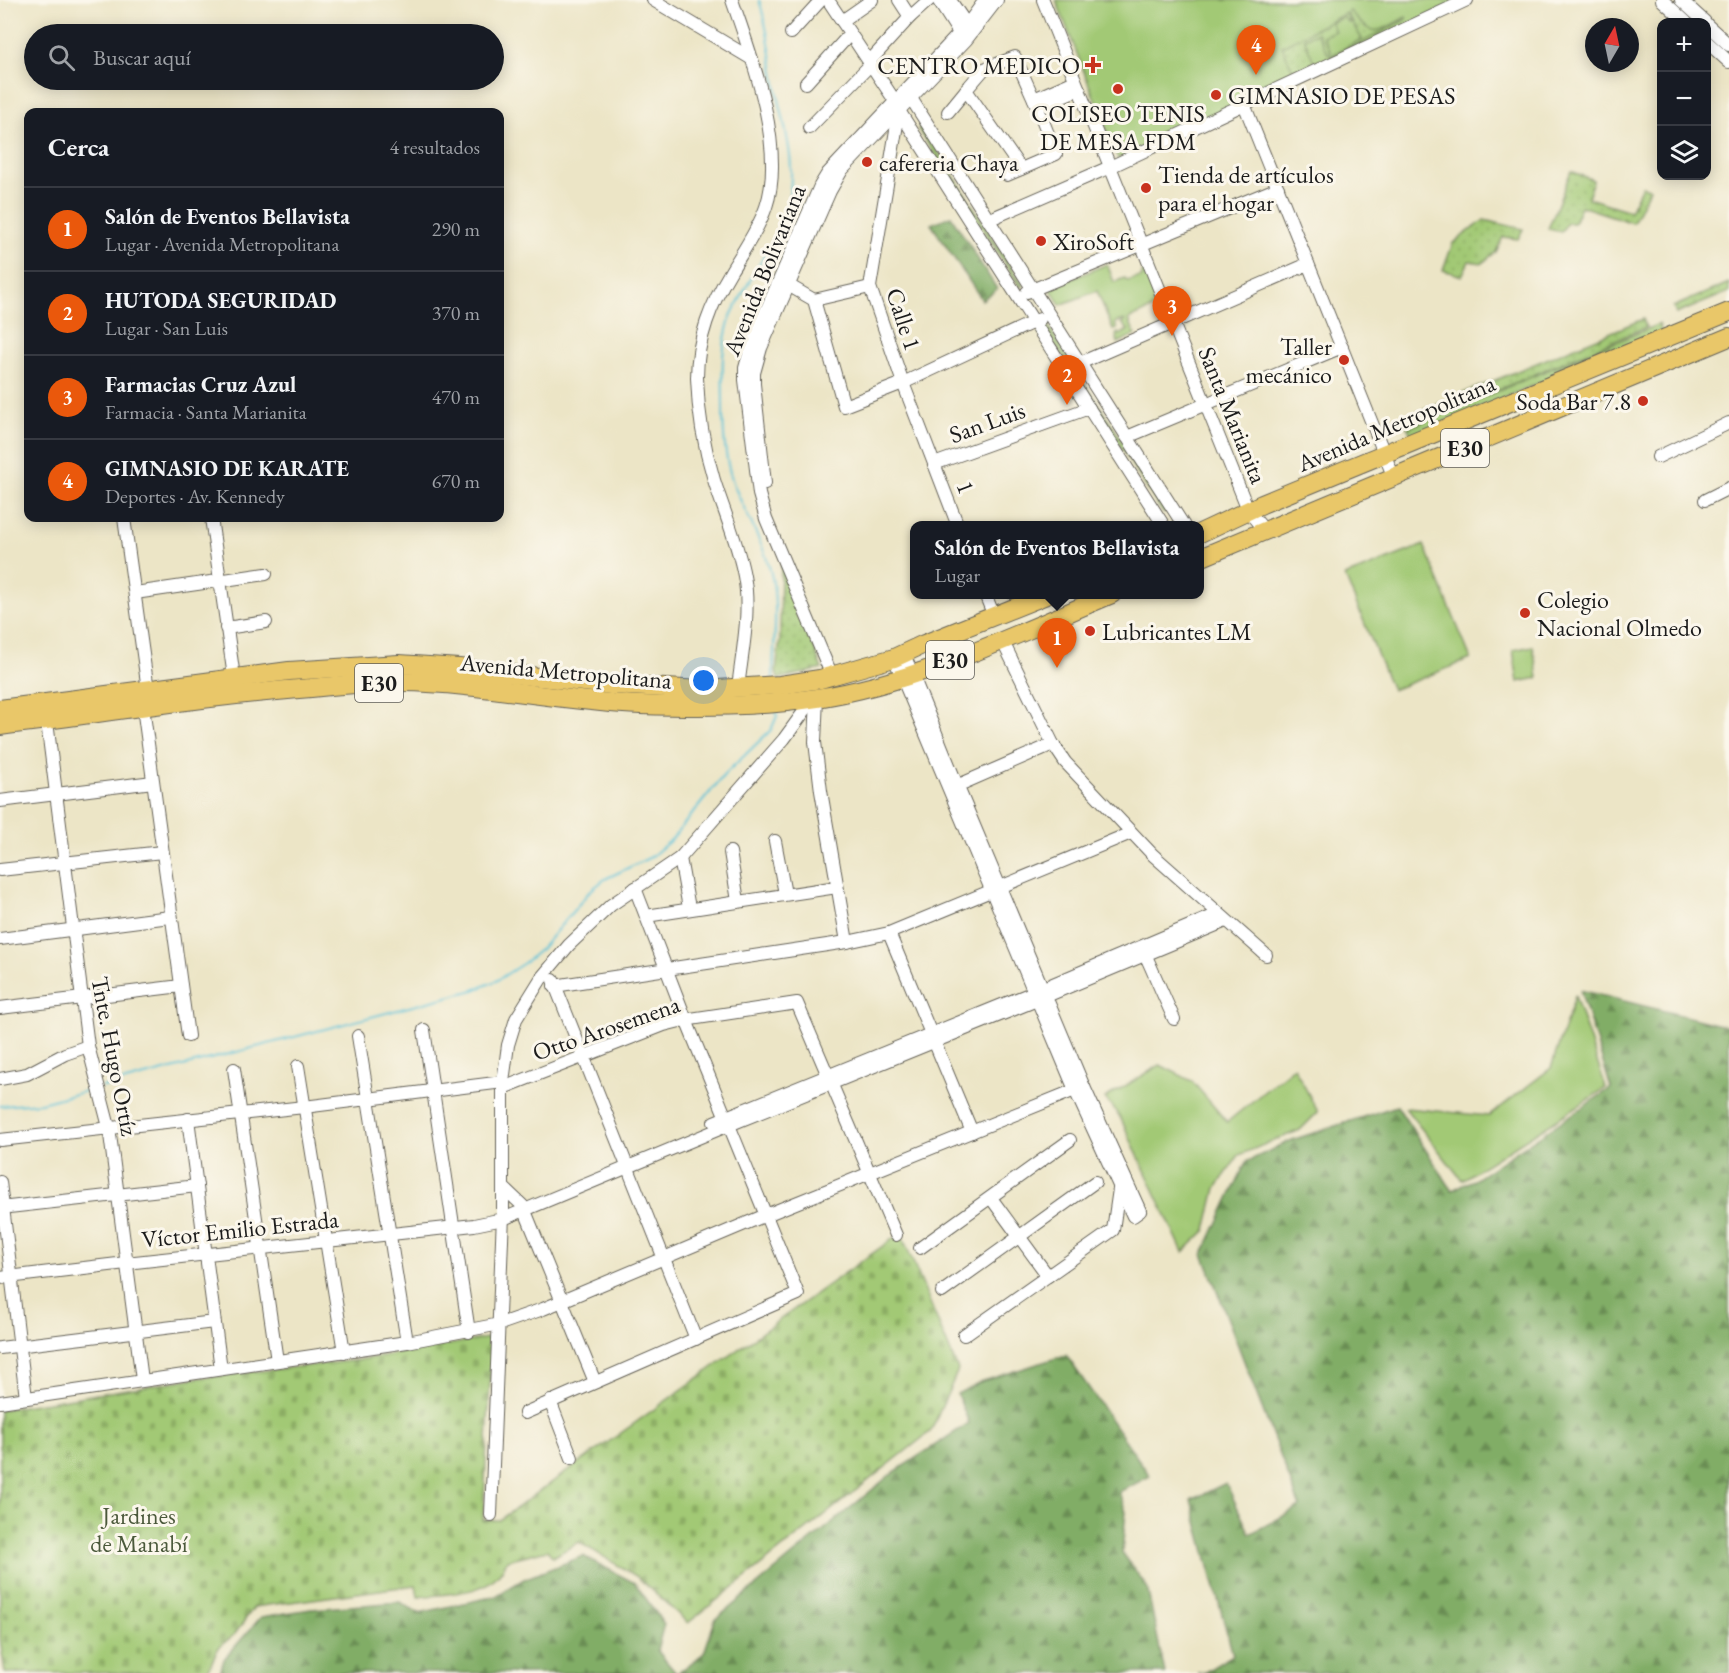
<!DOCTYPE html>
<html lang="es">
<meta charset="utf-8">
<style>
body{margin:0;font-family:"EB Garamond",serif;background:#242831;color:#f1f3f6}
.controls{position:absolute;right:18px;top:18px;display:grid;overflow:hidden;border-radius:12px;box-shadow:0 3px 15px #0003}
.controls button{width:54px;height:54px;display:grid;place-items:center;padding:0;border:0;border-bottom:2px solid #363941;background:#171b24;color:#f1f3f6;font:30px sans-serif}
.compass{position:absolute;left:1585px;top:18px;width:54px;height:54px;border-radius:50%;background:#171b24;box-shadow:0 3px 15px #0003;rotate:9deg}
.you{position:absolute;left:704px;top:681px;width:21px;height:21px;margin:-15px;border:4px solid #fff;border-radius:50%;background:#1a73e8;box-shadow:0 0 0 9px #1a73e833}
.badge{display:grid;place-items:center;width:39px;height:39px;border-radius:50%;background:#ea580c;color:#fff;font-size:20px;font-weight:700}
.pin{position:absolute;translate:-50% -50px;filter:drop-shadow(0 2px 3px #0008)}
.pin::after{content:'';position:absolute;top:32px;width:21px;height:18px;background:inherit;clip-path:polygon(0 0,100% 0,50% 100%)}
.popup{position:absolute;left:910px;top:521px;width:294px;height:78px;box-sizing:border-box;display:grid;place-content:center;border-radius:12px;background:#171b24;filter:drop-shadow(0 2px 4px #0005);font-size:20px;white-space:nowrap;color:#9ea1a6}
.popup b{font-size:22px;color:#f1f3f6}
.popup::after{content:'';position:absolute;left:50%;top:100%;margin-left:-12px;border:12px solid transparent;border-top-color:#171b24}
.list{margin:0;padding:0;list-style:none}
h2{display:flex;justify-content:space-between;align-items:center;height:78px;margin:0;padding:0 24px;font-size:26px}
h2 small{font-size:20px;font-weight:400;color:#9ea1a6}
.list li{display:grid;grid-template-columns:39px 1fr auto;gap:18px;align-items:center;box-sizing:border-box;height:84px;padding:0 24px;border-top:2px solid #363941}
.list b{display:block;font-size:22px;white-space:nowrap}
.list p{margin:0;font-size:20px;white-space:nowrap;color:#9ea1a6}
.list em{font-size:20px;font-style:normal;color:#9ea1a6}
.icon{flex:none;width:33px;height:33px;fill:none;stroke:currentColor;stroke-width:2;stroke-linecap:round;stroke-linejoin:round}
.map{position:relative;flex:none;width:1729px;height:1673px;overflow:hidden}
.search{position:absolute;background:#171b24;box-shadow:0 3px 15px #0003;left:24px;top:24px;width:480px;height:66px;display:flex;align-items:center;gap:15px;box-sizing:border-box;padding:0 21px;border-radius:33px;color:#9ea1a6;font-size:22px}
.panel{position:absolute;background:#171b24;box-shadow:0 3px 15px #0003;left:24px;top:108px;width:480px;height:414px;border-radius:12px}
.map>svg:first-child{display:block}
</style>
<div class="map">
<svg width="1729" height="1673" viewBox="0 0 1729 1673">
<defs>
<pattern id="forest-firs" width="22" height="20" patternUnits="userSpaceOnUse" patternTransform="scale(1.5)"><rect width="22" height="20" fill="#81ad66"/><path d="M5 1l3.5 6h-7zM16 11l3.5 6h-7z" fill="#698c53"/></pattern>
<pattern id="cemetery-stones" width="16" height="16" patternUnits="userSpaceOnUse" patternTransform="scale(1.5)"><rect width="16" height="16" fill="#a2c974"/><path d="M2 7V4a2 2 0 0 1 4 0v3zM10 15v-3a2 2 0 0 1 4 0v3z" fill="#8bac64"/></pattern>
<pattern id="garden-dots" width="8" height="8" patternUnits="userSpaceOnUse" patternTransform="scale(1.5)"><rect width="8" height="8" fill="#a2c974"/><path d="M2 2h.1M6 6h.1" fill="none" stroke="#8bac64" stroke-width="1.8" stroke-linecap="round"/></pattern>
</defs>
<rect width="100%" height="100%" fill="#fbf7ec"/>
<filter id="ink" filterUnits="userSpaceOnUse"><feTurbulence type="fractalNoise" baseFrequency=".0167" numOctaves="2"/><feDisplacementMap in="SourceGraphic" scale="12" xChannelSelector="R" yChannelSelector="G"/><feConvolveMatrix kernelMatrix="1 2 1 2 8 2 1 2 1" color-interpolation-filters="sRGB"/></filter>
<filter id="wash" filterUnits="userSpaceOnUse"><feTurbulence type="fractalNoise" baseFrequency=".008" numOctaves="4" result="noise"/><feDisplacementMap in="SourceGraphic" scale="24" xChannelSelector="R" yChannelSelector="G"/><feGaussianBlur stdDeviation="1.35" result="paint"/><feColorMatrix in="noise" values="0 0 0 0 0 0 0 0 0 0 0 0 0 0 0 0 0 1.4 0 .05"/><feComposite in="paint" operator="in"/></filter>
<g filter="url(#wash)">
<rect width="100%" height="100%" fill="#ece5c6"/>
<!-- green -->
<g fill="#a2c974" stroke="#5f7248" stroke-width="1.5">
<path d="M1056 0H1462L1118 159Z"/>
<path d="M1107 264 1114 282 1125 278 1127 281 1142 277V272L1149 269 1163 304 1129 319 1135 335 1118 343 1116 335 1118 333 1120 335 1128 330 1122 323 1125 321 1124 320 1115 323 1117 329 1113 330 1097 291 1060 305 1050 288Z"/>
<path d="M1659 324 1662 333 1411 436 1408 428Z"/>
<path d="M1424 545 1471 659 1392 690 1345 576Z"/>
<path d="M1533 646 1538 678 1518 682 1513 650Z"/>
<path d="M1575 996 1606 1088 1462 1180 1405 1108 1489 1116 1551 1068Z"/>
<path d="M1160 1065 1192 1081 1227 1122 1294 1067 1318 1112 1300 1130 1239 1155 1216 1188 1206 1230 1183 1252 1120 1117 1105 1098Z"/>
</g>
<!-- forest -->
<g fill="url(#forest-firs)" stroke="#4e6441" stroke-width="1.5">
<path d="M951 216 997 289 982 300 931 224Z"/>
<path d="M1580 990 1729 1027V1673H1197L1205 1672 1233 1655 1191 1500 1226 1483 1250 1534 1300 1507 1203 1254 1246 1162 1292 1140 1397 1106 1452 1190 1474 1180 1611 1088Z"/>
<path d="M1066 1355 1150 1476 1119 1492 1126 1512 1122 1552 1147 1587 1165 1673H678L704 1653 715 1620 891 1474 969 1423 957 1394 980 1382Z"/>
<path d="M583 1556 635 1583 664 1624 657 1650 676 1673H220L224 1659 261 1617 311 1609 400 1602 419 1613 496 1596 524 1579Z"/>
</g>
<!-- cemetery -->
<path fill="url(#cemetery-stones)" stroke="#5f7248" stroke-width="1.5" d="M901 1233 958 1370 931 1431 688 1623 636 1576 579 1542 553 1557 547 1550 507 1560C494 1596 450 1593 418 1597L416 1585 254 1607 235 1634 219 1647 207 1673H5L0 1639V1410L189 1379 359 1360 487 1338 492 1342 483 1520H499Z"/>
<!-- garden -->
<g fill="url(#garden-dots)" stroke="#5f7248" stroke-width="1.5">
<path d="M1350 11C1373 39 1376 33 1406 17L1407 19 1332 58 1330 56 1362 39 1347 14 1350 24 1343 17 1331 23 1335 31 1323 36 1331 52 1328 54 1317 33 1304 38 1314 62 1325 61 1295 75 1282 46Z"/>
<path d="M922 126 1023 285V286L1020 287 918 129Z"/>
<path d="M1571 171 1593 180 1588 198 1630 211 1642 186 1650 188 1633 223 1581 206 1574 223H1567L1561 232 1548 229Z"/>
<path d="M1484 220 1523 229 1518 239 1503 237 1496 252 1482 263 1469 261 1462 276 1443 270 1453 243Z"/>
<path d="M1729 283V292L1676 314 1673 307Z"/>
<path d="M1643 319 1646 327 1408 428 1401 419Z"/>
<path d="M1047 324 1167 511 1166 512 1163 513 1043 326Z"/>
<path d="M781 561 822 669 778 679 776 671 780 639Z"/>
</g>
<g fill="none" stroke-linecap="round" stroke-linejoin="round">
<!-- stream -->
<g stroke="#59c1d7" stroke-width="2">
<path d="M759 0C768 28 771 56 776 85 784 128 799 166 786 210 776 242 755 269 740 299 737 305 732 312 730 319 720 348 723 380 723 409 723 436 725 465 736 490 749 521 767 549 773 583 778 614 773 647 773 678"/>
<path d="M103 1087 474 990 496 981 524 963 541 949 590 891 605 879 651 857 672 839 724 775 771 730 777 716 776 711"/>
<path d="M0 1106 41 1103 94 1089"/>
</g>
</g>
</g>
<g filter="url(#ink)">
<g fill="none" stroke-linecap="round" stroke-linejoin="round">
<defs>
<g id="minor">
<path d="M653 0 752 59"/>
<path d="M732 0C752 57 786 148 766 207 758 230 743 251 731 271 711 304 697 338 697 378 698 412 704 447 714 480 724 512 738 543 744 576 751 612 742 652 738 688"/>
<path d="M828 0 895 101"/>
<path d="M899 0 910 17"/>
<path d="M938 0 959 33 967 32"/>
<path d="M950 0 967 25 966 33"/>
<path d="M1043 0 1249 512 1266 532"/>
<path d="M1662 0 1686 22"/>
<path d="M1681 0 1705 22"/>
<path d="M842 21 872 0"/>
<path d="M1706 24 1729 45"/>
<path d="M791 33 821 0"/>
<path d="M1706 41 1729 62"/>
<path d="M1015 57 1037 106 1056 154 1021 169 966 90 984 69Z"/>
<path d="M869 62 910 17 929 0"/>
<path d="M806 83 850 34"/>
<path d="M907 92 1184 526"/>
<path d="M1034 99 1075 81"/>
<path d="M1244 104 1394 478"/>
<path d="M1041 105 1079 89"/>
<path d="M896 106 1164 526"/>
<path d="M899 112 870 287 903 383 958 526"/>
<path d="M948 112 966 90"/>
<path d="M809 128 871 64"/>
<path d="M1007 175 1021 169"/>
<path d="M988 220 1110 167 1467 0"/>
<path d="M783 282 814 300 844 406 903 383 1040 319"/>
<path d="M1027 292 1278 188"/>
<path d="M814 300 870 287"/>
<path d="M1080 363 1308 264"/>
<path d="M1127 437 1342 347"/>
<path d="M1658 457 1729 423"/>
<path d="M934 464 1089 408"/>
<path d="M765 483 754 384V373L761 348 830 191 842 170 966 40 997 0"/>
<path d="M1705 500 1729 488"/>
<path d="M124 518 148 690 143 707 188 1036"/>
<path d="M211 518 235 684"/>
<path d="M135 593 266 574"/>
<path d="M985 594 994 616"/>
<path d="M226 628 266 622"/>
<path d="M1002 640 1053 744 1065 762 1153 855 1266 955"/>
<path d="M894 658 1075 1090 1133 1216 1140 1211 1084 1087 957 785 904 654"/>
<path d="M832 676 766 519 759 494 745 380V368L752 343 820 186 828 173 967 25 985 0"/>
<path d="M817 698 815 742 821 791 847 942"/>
<path d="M46 714 88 1046 109 1127 142 1380"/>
<path d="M952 788 1053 744"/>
<path d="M0 801 153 782"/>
<path d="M775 841 785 894"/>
<path d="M730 852 738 901"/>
<path d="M680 858 689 908"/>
<path d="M0 870 162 852"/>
<path d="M646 916 837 887"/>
<path d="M889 933 972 1132"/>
<path d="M0 939 170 917"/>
<path d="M1142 947 1174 1019"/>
<path d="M553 980 696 1339"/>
<path d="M554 986 847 942 889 933 1131 833"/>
<path d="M0 1008 181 986"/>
<path d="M424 1030 469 1332"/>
<path d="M358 1036 407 1342"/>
<path d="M298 1066 344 1352"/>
<path d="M234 1069 277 1361"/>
<path d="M0 1079 27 1074 65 1054 88 1046"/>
<path d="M503 1088 664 1025 684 1020 797 1003 896 1235"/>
<path d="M188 1119 221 1369"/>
<path d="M714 1122 1034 992 1218 914"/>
<path d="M0 1140 304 1107 503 1082"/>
<path d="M0 1182 26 1398"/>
<path d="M504 1188 522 1205 525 1211 595 1382"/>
<path d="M991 1198 1048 1276"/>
<path d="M0 1208 197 1186"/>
<path d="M920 1248 1070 1140"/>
<path d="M0 1278 126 1263 474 1225 503 1219 729 1125 1037 1000 1226 921"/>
<path d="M942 1292 1095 1182"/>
<path d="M964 1335 1113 1230 1119 1189"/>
<path d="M0 1348 214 1322"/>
<path d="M550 1401 572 1458"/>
<path d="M0 1402 407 1342 500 1324 543 1309 766 1215 1080 1088"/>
<path d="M525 1413 798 1294 686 1020 635 888"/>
<path d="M491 1515 503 1215V1082L508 1045 516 1019 542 977 569 945 611 905 680 858 784 739 814 698"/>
</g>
<g id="highway">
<path d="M1200 533 1262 504 1729 312"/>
<path d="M1200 558 1729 337"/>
<path d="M0 709 289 671 399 664 459 668 611 685 702 690 780 685 820 679 894 658 924 644 1049 594"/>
<path d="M0 726C104 713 207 696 311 688 341 685 372 682 402 682 482 683 561 702 641 705 700 707 758 707 817 698 917 683 1019 633 1112 594"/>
</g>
</defs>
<!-- minor casing -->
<use href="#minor" stroke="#656258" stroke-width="14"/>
<!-- highway casing -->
<use href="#highway" stroke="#656258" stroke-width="20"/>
<!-- minor -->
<use href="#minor" stroke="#fff" stroke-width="12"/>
<!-- highway -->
<use href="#highway" stroke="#e9c769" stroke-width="18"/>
</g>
</g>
<!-- markers -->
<g fill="#c8321e" stroke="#fbf7ec" stroke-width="2">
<path d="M1090 56h6v6h6v6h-6v6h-6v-6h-6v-6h6z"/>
<circle cx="1118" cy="89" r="6"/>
<circle cx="1216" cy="95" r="6"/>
<circle cx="867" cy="162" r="6"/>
<circle cx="1146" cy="188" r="6"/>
<circle cx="1041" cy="241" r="6"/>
<circle cx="1344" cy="360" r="6"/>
<circle cx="1643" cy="401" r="6"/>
<circle cx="1525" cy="613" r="6"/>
<circle cx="1090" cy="631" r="6"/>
</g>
<g text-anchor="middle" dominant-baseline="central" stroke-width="6" stroke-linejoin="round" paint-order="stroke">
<!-- shield labels -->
<g fill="#fbf7ec" stroke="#5f5e5a" stroke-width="1.5">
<rect x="1441" y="429" width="48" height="38" rx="4.5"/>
<rect x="926" y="641" width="48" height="38" rx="4.5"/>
<rect x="355" y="664" width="48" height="38" rx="4.5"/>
</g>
<g font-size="22" font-weight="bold" fill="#1c1c1c">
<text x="1465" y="448">E30</text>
<text x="950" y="660">E30</text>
<text x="379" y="683">E30</text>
</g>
<!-- poi labels -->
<g font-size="24" fill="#1c1c1c" stroke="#fbf7ec" text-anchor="start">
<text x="1080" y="65" text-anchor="end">CENTRO MEDICO</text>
<text x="1228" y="95">GIMNASIO DE PESAS</text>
<text x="1118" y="113" text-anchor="middle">COLISEO TENIS<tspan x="1118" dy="28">DE MESA FDM</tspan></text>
<text x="879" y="162">cafereria Chaya</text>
<text x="1158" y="174">Tienda de artículos<tspan x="1158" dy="28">para el hogar</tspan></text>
<text x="1053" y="241">XiroSoft</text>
<text x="1332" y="346" text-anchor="end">Taller<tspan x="1332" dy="28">mecánico</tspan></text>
<text x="1631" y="401" text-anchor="end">Soda Bar 7.8</text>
<text x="1537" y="599">Colegio<tspan x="1537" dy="28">Nacional Olmedo</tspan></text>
<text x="1102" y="631">Lubricantes LM</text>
</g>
<!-- street labels -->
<g font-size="24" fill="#1c1c1c" stroke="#fbf7ec">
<text transform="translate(764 270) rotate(-68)">Avenida Bolivariana</text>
<text transform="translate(904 319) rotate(72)">Calle 1</text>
<text transform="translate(1233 415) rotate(68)">Santa Marianita</text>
<text transform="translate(987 422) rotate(-20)">San Luis</text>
<text transform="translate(1396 423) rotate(-23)">Avenida Metropolitana</text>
<text transform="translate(966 487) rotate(69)">1</text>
<text transform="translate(566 671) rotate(5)">Avenida Metropolitana</text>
<text transform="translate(606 1028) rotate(-19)">Otto Arosemena</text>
<text transform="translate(115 1056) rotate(79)">Tnte. Hugo Ortíz</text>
<text transform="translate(240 1229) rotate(-6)">Víctor Emilio Estrada</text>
</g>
<!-- park labels -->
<g font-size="24" fill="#4b593b" stroke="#fbf7ec">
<text x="139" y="1515">Jardines<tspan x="139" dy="28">de Manabí</tspan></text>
</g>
</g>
</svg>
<div class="controls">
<button>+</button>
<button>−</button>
<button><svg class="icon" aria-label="layers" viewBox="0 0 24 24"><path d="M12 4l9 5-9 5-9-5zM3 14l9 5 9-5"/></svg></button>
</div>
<svg class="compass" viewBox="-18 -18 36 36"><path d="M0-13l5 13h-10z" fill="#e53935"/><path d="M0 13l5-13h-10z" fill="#9ea1a6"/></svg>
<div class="you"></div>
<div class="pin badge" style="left:1057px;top:668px">1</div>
<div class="popup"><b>Salón de Eventos Bellavista</b>Lugar</div>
<div class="pin badge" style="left:1067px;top:405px">2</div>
<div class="pin badge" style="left:1172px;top:336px">3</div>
<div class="pin badge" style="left:1256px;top:75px">4</div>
<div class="search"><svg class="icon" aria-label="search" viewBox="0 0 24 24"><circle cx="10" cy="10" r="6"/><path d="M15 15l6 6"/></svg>Buscar aquí</div>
<section class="panel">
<h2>Cerca<small>4 resultados</small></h2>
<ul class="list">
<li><span class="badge">1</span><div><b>Salón de Eventos Bellavista</b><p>Lugar · Avenida Metropolitana</p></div><em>290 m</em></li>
<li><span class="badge">2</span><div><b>HUTODA SEGURIDAD</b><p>Lugar · San Luis</p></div><em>370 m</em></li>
<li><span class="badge">3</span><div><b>Farmacias Cruz Azul</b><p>Farmacia · Santa Marianita</p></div><em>470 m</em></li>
<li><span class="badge">4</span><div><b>GIMNASIO DE KARATE</b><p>Deportes · Av. Kennedy</p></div><em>670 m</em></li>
</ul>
</section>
</div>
